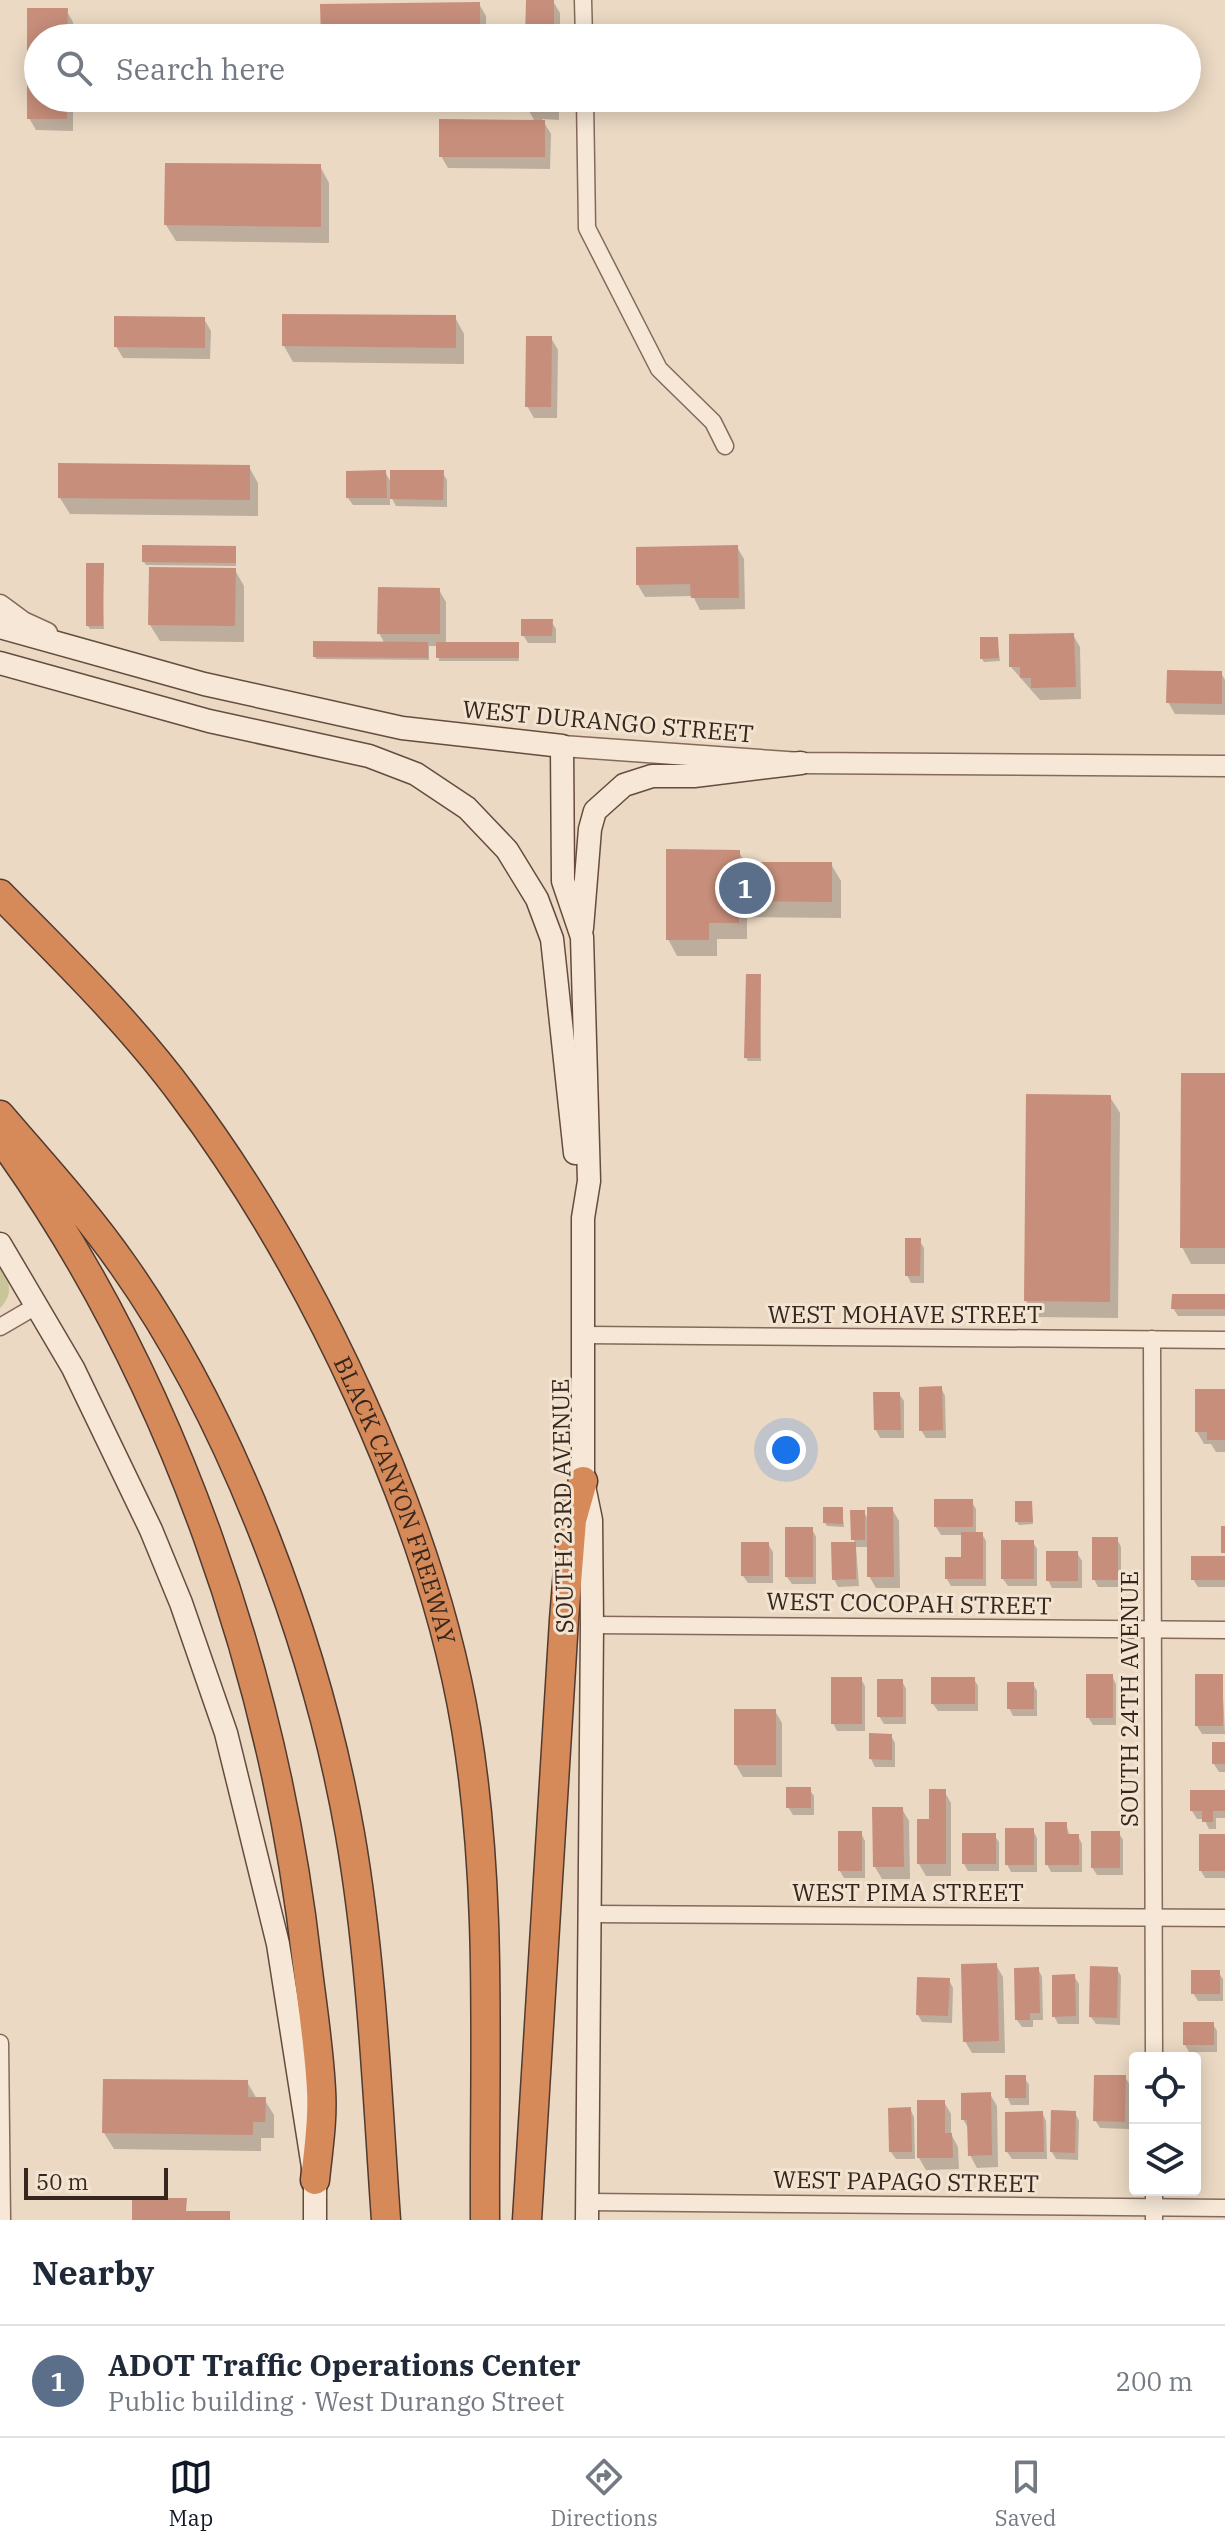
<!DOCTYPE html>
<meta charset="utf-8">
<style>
body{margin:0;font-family:"IBM Plex Serif",serif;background:#f6f6f7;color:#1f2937}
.controls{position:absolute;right:24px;bottom:24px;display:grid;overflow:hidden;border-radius:8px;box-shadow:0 4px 20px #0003}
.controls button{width:72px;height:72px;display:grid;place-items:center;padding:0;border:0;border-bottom:2px solid #e0e1e3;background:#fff;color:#1f2937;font:40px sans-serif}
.scale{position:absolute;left:24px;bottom:20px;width:144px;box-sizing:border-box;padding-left:8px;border:4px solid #35261e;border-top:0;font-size:22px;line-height:28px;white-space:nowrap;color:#35261e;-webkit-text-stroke:6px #f3e4d2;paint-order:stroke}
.you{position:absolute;left:786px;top:1450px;width:28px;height:28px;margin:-20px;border:6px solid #fff;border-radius:50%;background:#1a73e8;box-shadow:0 0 0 12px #1a73e833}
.badge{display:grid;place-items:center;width:52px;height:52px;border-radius:50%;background:#111827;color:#fff;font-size:26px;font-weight:700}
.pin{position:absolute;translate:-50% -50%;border:4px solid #fff;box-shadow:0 2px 8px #0006}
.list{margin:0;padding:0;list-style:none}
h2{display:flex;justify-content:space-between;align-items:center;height:104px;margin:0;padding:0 32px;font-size:34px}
h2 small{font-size:26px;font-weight:400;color:#747a83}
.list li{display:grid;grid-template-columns:52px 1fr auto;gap:24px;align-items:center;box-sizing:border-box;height:112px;padding:0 32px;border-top:2px solid #e0e1e3}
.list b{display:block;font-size:30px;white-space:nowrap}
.list p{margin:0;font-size:26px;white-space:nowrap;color:#747a83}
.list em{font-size:26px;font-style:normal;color:#747a83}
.icon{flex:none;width:44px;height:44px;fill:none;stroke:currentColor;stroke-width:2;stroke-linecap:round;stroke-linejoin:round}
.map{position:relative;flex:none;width:1225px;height:2220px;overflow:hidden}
.search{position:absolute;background:#fff;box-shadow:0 4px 20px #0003;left:24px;right:24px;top:24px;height:88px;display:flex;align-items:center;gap:20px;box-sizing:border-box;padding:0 28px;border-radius:44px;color:#747a83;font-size:30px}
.sheet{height:216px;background:#fff}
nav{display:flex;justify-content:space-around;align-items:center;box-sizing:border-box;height:112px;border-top:2px solid #e0e1e3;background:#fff;font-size:22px;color:#747a83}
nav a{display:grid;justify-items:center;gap:4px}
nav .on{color:#111827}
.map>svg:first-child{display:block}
</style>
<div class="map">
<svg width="1225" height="2220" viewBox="0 0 1225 2220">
<rect width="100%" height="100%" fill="#ebd9c3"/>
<!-- green -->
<path fill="#c8c698" d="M0 1265C10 1281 14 1294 0 1308Z"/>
<!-- shadow -->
<g fill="#0003">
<path d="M553 1 560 13V38H527Z"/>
<path d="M479 4 486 16V38H323Z"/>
<path d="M29 10H66L73 22V38H38V98H73V131L36 130 29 118Z"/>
<path d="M324 98H487V108L331 110Z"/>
<path d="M527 98H559V120L542 119 551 134 550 169 448 168 441 156 535 122 527 107Z"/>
<path d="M320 166 329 183V243L176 241 166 225Z"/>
<path d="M455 317 464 334V364L293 362 284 346Z"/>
<path d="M204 319 211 331 210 359 123 358 116 346Z"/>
<path d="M551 338 558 350 557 418H534L527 406Z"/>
<path d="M249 467 258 483V516L70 514 60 498Z"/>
<path d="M385 472 392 484 442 472 447 480V507L396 506 390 495V505H353L348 498Z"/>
<path d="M737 547 744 559 745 609 700 610 693 596 645 597 638 585Z"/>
<path d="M235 548 236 566 146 565 144 562Z"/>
<path d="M102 565 104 629H90L88 626Z"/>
<path d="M235 570 244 586V642L160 641 150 625Z"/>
<path d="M439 590 446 602V644H517L519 661H439L438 646H429V660L316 659 315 656 385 644 379 633Z"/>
<path d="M551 621 556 629V643H528L523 635Z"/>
<path d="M1073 635 1080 647 1081 699 1040 700 1011 667Z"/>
<path d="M997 639 1000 661 984 662 982 659Z"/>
<path d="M1221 673 1225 680V715L1175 714 1168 702Z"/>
<path d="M739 852 746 864H831L841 881V918L747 917V939H717V956H677L668 939Z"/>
<path d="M760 976 761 1061H748L746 1057Z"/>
<path d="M1225 1075V1264H1191L1182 1247Z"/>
<path d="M1110 1097 1120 1113 1118 1318 1035 1317 1026 1301Z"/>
<path d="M919 1240 924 1248V1283H911L907 1275Z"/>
<path d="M1225 1296V1316H1178L1173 1308Z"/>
<path d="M941 1388 945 1396 946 1438H926L921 1430Z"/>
<path d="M1225 1391V1452H1216L1211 1444H1204L1197 1432Z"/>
<path d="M899 1394 904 1401V1438H880L876 1430Z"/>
<path d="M971 1501 976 1509V1534H982L986 1541V1586H951L947 1579 963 1559V1535H941L936 1527Z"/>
<path d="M1031 1503 1033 1524 1019 1525 1017 1522Z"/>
<path d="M842 1509 844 1527 827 1526 825 1523Z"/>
<path d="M892 1509 899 1521 900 1588H876L869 1576V1547H856L859 1586 838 1587 834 1579 856 1544 853 1539 864 1512 869 1521Z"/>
<path d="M812 1529 816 1537V1584H792L787 1577Z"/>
<path d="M1117 1539 1121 1547V1587H1098L1094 1579Z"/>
<path d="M1033 1542 1037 1549V1586H1008L1003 1579Z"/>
<path d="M768 1544 773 1552V1583H748L743 1576Z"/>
<path d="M1077 1553 1082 1561V1588H1052L1048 1580Z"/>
<path d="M1225 1558V1587H1198L1193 1579Z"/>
<path d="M1112 1676 1116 1684V1725H1093L1088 1717Z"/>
<path d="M1222 1676 1225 1734H1202L1197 1726Z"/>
<path d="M861 1679 865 1686V1731H837L833 1723Z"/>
<path d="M974 1679 978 1686V1711H938L933 1704Z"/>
<path d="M902 1681 906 1689V1724H884L879 1716Z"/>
<path d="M1033 1684 1037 1691V1716H1013L1009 1708Z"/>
<path d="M775 1711 782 1723V1777H743L736 1765Z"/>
<path d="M891 1736 895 1743V1767H875L871 1759Z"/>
<path d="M1225 1744V1772H1219L1214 1764Z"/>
<path d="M809 1789 814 1796V1815H793L788 1807Z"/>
<path d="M944 1791 951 1803V1876H926L919 1864Z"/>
<path d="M1225 1792V1818H1216V1829H1209L1204 1819H1197L1192 1811Z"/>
<path d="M902 1809 909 1821 910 1879H882L875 1867Z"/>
<path d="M1066 1824 1070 1836H1078L1082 1844V1872H1051L1047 1864Z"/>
<path d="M1033 1830 1037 1838V1872H1011L1007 1864Z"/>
<path d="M861 1833 865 1841V1878H844L840 1871Z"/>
<path d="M1119 1833 1123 1840V1875H1097L1092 1867Z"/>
<path d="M994 1835 999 1842V1871H968L964 1864Z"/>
<path d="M1225 1836V1878H1205L1201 1871Z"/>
<path d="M996 1965 1003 1977 1005 2053H972L965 2041Z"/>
<path d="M1038 1969 1042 1977 1043 2020H1033V2027H1022L1017 2020Z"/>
<path d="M1117 1969 1121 1976 1120 2025 1096 2024 1091 2017Z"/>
<path d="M1218 1972 1223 1979V2001H1198L1193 1993Z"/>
<path d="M1074 1976 1079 1984V2024H1058L1054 2016Z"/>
<path d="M949 1980 953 1988 952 2023 922 2022 918 2015Z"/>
<path d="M1213 2024 1217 2031V2052H1189L1185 2045Z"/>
<path d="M1024 2077 1029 2085V2105H1011L1007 2097Z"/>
<path d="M1125 2077 1130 2085 1129 2129 1100 2128 1095 2120Z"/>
<path d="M247 2082 257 2099H264L274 2115V2138H261V2151L114 2149 104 2133Z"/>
<path d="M990 2094 997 2106 998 2167 977 2168 970 2155 969 2130 963 2119Z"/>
<path d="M944 2102 951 2114V2134L958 2147 959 2169 926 2170 919 2158Z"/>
<path d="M910 2109 914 2117 915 2159H896L891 2152Z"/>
<path d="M1042 2113 1046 2121 1047 2159H1012L1007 2152Z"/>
<path d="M1075 2113 1079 2121 1078 2160 1056 2159 1052 2152Z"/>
</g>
<!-- building -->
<g fill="#c78e7b">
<path d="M526 0H554V38H525Z"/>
<path d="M480 2V38H321L320 4Z"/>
<path d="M27 8H68L67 38H38V98H67V119H27Z"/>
<rect x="525" y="98" width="28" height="10"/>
<path d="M439 119 545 120V157H439Z"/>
<path d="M165 163 321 164V227L164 225Z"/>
<path d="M282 314 456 315V348L282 346Z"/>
<path d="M114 316 205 317V348L114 347Z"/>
<path d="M526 336H552L551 407H525Z"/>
<path d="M58 463 250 465V500L58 498Z"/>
<path d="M386 470 387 498H346V471Z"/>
<path d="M390 470H444L443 500 390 499Z"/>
<path d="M142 545 236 546V563L142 562Z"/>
<path d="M738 545 739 598H691L690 584 636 585V547Z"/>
<path d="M86 563H104L103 626H86Z"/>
<path d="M149 567 236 568 235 626 148 625Z"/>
<path d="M378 587 440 588V634H377Z"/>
<path d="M521 619H553L552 636H521Z"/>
<path d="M1074 633 1076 687 1031 688V678H1020V667H1009V634Z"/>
<path d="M980 637H998L999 658 980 659Z"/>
<path d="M313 641 428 642V658L313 657Z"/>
<rect x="436" y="642" width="83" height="16"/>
<path d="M1167 670 1222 671V704L1166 703Z"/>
<path d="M666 849 740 850V862H832V902L739 901V923H709V940H666Z"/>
<path d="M746 974H761L760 1058H744Z"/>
<path d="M1181 1073H1225V1248H1180Z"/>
<path d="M1026 1094 1111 1095 1110 1302 1024 1301Z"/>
<path d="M905 1238H921L920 1276H905Z"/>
<path d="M1172 1294H1225V1309H1171Z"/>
<path d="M942 1386 943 1430 919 1431V1387Z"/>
<path d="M1195 1389H1225V1440H1207V1432H1195Z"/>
<path d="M873 1392H900L901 1430H874Z"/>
<rect x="934" y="1499" width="39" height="28"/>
<path d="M1015 1501H1032L1033 1522H1015Z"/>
<path d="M823 1507H843V1524L823 1523Z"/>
<path d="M867 1507H893L894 1577H867Z"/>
<path d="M850 1510H865V1540H851Z"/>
<rect x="1221" y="1526" width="4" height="27"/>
<rect x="785" y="1527" width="28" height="50"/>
<path d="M961 1532H983V1579H945V1557H961Z"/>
<rect x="1092" y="1537" width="26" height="43"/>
<rect x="1001" y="1540" width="33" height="39"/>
<rect x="741" y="1542" width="28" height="34"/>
<path d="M831 1542H856V1579L832 1580Z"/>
<rect x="1046" y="1551" width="32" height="30"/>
<rect x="1191" y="1556" width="34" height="24"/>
<rect x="1086" y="1674" width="27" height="44"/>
<rect x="1195" y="1674" width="28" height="52"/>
<rect x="831" y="1677" width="31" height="47"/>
<rect x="931" y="1677" width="44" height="27"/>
<rect x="877" y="1679" width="26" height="38"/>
<rect x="1007" y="1682" width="27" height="27"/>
<rect x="734" y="1709" width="42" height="56"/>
<path d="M869 1733 892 1734V1760L869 1759Z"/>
<rect x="1212" y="1742" width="13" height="22"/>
<rect x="786" y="1787" width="25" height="21"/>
<path d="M929 1789H946V1864H917V1819H929Z"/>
<path d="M1190 1790H1225V1811H1213V1822H1202V1811H1190Z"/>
<path d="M872 1807H903L904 1867H873Z"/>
<path d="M1045 1822H1067V1834H1079V1865H1045Z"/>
<rect x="1005" y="1828" width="29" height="37"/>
<rect x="838" y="1831" width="24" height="40"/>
<rect x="1091" y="1831" width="29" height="37"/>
<rect x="962" y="1833" width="34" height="31"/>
<rect x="1199" y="1834" width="26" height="37"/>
<path d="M997 1963 999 2041 963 2042 961 1964Z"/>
<path d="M1090 1966 1118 1967 1117 2018 1089 2017Z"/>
<path d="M1039 1967 1040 2013H1030V2020H1015L1014 1968Z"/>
<rect x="1191" y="1970" width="29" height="24"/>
<path d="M1075 1974 1076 2016 1052 2017V1975Z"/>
<path d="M917 1977 950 1978 948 2016 916 2015Z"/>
<rect x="1183" y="2022" width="31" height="23"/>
<rect x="1005" y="2075" width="21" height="23"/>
<path d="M1094 2075H1126L1125 2122 1093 2121Z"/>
<path d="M103 2079 248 2080V2097H266L265 2122H253V2135L102 2133Z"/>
<path d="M991 2092 992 2155 968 2156 967 2120H961V2093Z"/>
<path d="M917 2100H945V2133H952L953 2158H917Z"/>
<path d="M911 2107 912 2152H889L888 2108Z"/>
<path d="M1051 2110 1076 2111 1075 2153 1050 2152Z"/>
<path d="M1043 2111 1044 2152H1005V2112Z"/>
<path d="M132 2198H187L186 2211H230V2220H132Z"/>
</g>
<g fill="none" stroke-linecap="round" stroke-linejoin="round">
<defs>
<g id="minor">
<path d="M583 0 584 38"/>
<path d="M585 98 587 228 659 369 713 422 725 446"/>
<path d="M0 1327 36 1306"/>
<path d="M585 1335 1225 1340"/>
<path d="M1152 1339 1154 2058"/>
<path d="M592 1625 1225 1630"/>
<path d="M590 1914 1225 1918"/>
<path d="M0 2043 2 2220"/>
<path d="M1154 2190V2220"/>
<path d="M587 2202 1225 2208"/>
</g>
<g id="tertiary">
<path d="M0 605 23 622 47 633"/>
<path d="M562 746 801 763 1225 766"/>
</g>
<g id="secondary">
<path d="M0 627 204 684 402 728 562 746 563 881 582 937 589 1181 583 1218V1481L591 1520 592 1625 587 2220"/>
<path d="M0 663 209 721 369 756 416 774 467 808 507 850 537 899 552 939 575 1153"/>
<path d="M582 928 590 829 595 811 624 785 652 776H694L801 763"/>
<path d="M0 1244 73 1368 151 1530 181 1603 226 1733 278 1944 315 2180V2220"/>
</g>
<g id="motorway">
<path id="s1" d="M0 894C63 958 130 1023 183 1095 311 1266 431 1517 466 1728 493 1891 484 2056 485 2220"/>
<path d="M0 1115C42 1164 86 1212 123 1265 233 1421 317 1646 350 1834 372 1961 377 2092 386 2220"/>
<path d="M7 1147C174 1381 275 1679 307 1963 312 2005 319 2048 321 2090 323 2120 318 2150 315 2180"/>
<path d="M527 2220 564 1620 572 1520 583 1481"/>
</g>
</defs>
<!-- minor casing -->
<use href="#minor" stroke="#846a5b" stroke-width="19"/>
<!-- tertiary casing -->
<use href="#tertiary" stroke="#846a5b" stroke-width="23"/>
<!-- secondary casing -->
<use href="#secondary" stroke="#664c3e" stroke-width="25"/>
<!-- motorway casing -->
<use href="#motorway" stroke="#523a2f" stroke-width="31"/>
<!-- minor -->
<use href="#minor" stroke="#f6e7d6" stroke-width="16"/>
<!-- tertiary -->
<use href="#tertiary" stroke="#f6e7d6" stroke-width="20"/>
<!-- secondary -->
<use href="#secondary" stroke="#f6e7d6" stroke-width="22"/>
<!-- motorway -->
<use href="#motorway" stroke="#d68a59" stroke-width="28"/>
</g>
<g text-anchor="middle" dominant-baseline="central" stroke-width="6" stroke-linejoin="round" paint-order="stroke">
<!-- street labels -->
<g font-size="24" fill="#35261e" stroke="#f3e4d2">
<text transform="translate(608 721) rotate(5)">WEST DURANGO STREET</text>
<text x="905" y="1314">WEST MOHAVE STREET</text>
<text stroke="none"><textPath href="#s1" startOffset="732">BLACK CANYON FREEWAY</textPath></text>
<text transform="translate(562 1506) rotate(-91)">SOUTH 23RD AVENUE</text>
<text transform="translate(909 1603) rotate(1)">WEST COCOPAH STREET</text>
<text transform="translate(1129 1699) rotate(-90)">SOUTH 24TH AVENUE</text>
<text x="908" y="1892">WEST PIMA STREET</text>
<text transform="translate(906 2181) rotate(1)">WEST PAPAGO STREET</text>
</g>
</g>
</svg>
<div class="controls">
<button><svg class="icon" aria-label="locate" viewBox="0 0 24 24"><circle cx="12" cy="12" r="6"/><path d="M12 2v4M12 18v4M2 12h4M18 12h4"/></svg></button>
<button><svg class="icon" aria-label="layers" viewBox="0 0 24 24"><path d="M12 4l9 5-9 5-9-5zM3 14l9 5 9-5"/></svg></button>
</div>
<div class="scale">50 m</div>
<div class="you"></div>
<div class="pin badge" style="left:745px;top:888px;background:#5c6f8a">1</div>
<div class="search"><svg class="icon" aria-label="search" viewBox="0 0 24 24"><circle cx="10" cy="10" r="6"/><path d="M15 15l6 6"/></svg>Search here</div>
</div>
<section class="sheet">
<h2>Nearby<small></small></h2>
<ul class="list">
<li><span class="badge" style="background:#5c6f8a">1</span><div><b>ADOT Traffic Operations Center</b><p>Public building · West Durango Street</p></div><em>200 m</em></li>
</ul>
</section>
<nav>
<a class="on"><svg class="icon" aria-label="map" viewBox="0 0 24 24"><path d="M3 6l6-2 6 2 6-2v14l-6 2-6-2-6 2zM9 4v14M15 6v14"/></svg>Map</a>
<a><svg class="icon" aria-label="directions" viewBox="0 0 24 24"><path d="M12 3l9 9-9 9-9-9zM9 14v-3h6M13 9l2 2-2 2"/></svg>Directions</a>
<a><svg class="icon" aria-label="saved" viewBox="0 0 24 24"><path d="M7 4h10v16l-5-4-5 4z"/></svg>Saved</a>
</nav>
